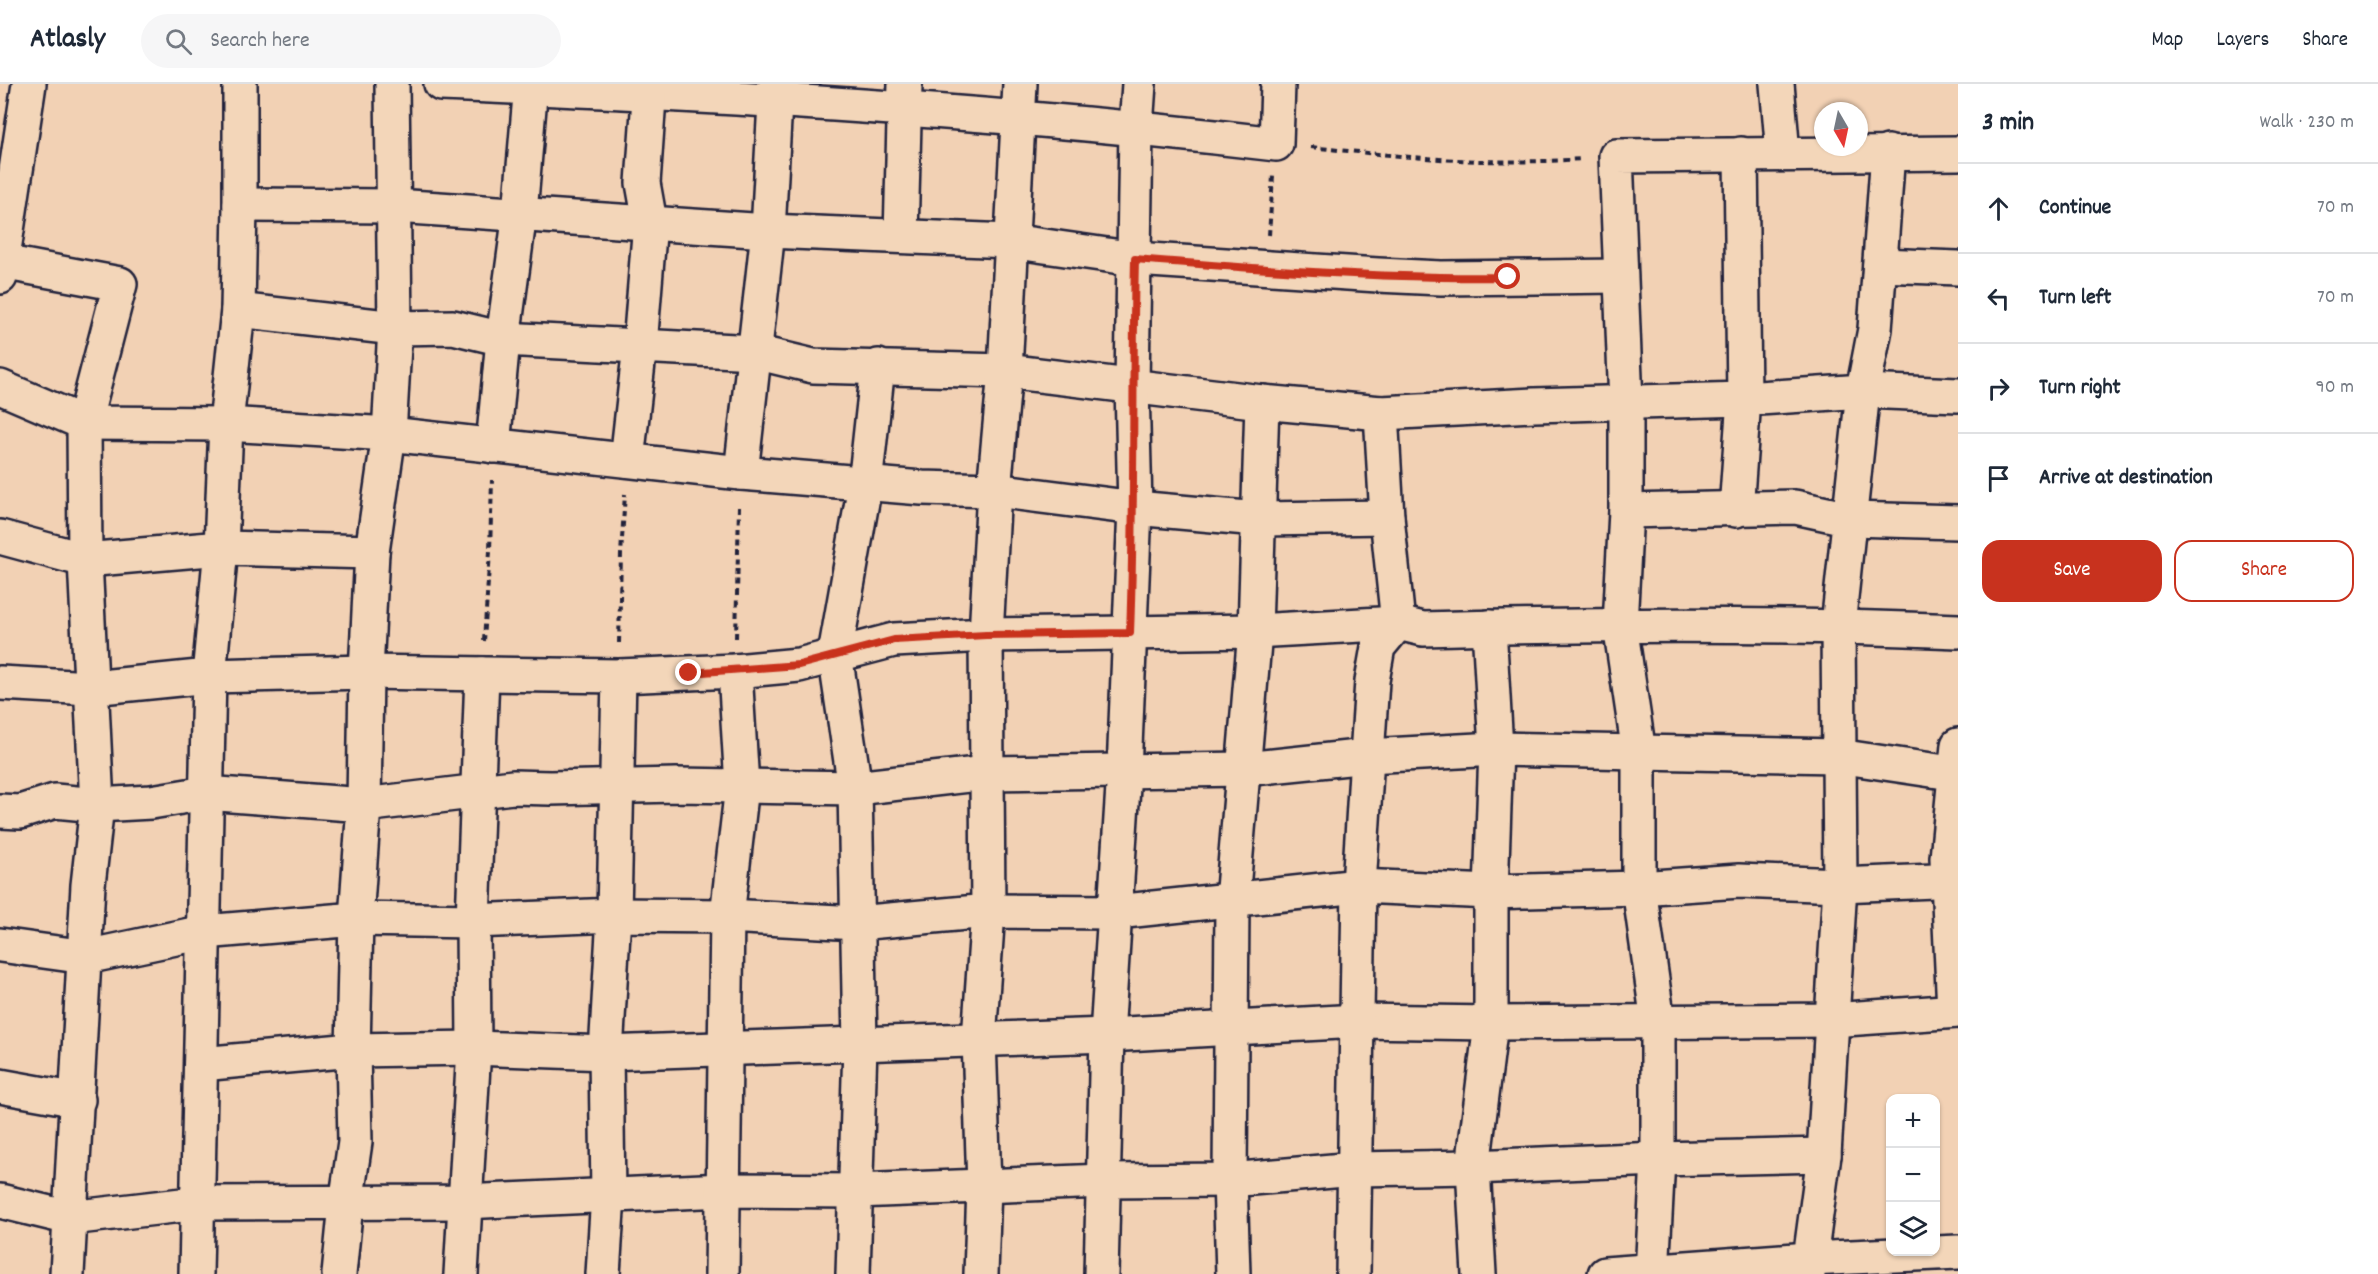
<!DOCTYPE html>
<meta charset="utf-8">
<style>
body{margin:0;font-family:Dekko,sans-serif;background:#f6f6f7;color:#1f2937}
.controls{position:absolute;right:18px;bottom:18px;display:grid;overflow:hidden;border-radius:12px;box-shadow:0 2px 4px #0004}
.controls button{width:54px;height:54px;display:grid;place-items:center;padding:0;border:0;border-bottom:2px solid #e0e1e3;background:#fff;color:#1f2937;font:30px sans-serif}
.compass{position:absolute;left:1814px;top:18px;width:54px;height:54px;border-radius:50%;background:#fff;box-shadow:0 2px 4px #0004;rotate:171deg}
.stop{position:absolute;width:18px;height:18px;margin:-14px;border:4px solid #c8321e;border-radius:50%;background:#fff}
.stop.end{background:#c8321e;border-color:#fff;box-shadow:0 2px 6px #0008}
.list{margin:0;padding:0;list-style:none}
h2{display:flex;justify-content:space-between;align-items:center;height:78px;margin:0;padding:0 24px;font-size:26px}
h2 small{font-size:20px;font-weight:400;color:#747a83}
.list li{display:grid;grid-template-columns:39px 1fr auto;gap:18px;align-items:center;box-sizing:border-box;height:90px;padding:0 24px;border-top:2px solid #e0e1e3}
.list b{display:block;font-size:22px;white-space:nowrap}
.list em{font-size:20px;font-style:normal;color:#747a83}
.actions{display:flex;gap:12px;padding:18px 24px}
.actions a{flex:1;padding:14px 0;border:2px solid #c8321e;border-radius:18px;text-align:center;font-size:21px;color:#c8321e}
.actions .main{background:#c8321e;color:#fff}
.icon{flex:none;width:33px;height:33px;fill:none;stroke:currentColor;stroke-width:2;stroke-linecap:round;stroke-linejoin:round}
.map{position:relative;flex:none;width:1958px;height:1190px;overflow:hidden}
header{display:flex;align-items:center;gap:36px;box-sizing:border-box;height:84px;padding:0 30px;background:#fff;border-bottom:2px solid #e0e1e3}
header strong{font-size:28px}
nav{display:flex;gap:33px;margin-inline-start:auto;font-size:21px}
.search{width:420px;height:54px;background:#f6f6f7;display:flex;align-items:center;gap:15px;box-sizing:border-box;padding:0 21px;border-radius:33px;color:#747a83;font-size:22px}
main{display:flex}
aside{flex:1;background:#fff}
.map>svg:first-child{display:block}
</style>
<header>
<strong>Atlasly</strong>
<div class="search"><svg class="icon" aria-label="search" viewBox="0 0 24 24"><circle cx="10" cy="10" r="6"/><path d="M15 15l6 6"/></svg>Search here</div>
<nav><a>Map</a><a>Layers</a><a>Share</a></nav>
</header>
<main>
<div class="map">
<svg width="1958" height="1190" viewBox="0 0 1958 1190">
<rect width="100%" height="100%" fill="#f2d1b4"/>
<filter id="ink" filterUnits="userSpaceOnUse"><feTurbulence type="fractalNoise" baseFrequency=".0167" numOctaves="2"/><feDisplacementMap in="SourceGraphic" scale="12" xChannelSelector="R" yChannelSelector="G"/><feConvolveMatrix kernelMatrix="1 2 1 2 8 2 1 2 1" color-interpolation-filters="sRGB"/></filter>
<g filter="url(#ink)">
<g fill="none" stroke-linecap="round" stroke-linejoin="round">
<defs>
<g id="minor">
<path d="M441 0C720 11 999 27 1276 60L1278 0"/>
<path d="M1777 0 1783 70"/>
<path d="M240 121 395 122 768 147 1010 157 1135 175 1378 191 1441 194 1620 192"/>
<path d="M901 152 905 0"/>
<path d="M2 178 120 200 84 339 85 476 97 721 88 801 67 1190"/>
<path d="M1880 181 1958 184"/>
<path d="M0 193 29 0"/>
<path d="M238 226 395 244 453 243 503 255 755 268 813 282 1005 287 1262 318 1381 329 1534 321 1744 315 1863 307 1958 311"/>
<path d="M0 303 84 339 226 340 389 350 741 389 922 404 994 406 1135 424 1258 435 1387 433"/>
<path d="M493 362 503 255 520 129 531 0"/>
<path d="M627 376 640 262 650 138 643 99 650 0"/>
<path d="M741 389 768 147 776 0"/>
<path d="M1736 426 1744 315 1741 70"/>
<path d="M1626 427 1795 423 1850 435 1958 438"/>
<path d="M0 453 85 476 221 464 372 468"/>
<path d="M0 599 91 604 209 592 366 588 619 592 735 587 799 581 894 556 986 551 1255 547 1398 539 1423 545C1601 540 1780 539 1958 547"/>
<path d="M0 727 20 728 55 717 97 721 151 718 206 709 364 721 513 703 550 704 676 701 855 704 986 689 1244 685 1367 672 1496 665 1838 672 1958 690"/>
<path d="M0 861 86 873 204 848 356 835 473 837 614 831 727 832 857 839 988 827 1116 828 1359 802 1491 808 1639 804 1739 797 1840 801 1958 796"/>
<path d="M1954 927 1947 774 1958 661"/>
<path d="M201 980 353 966 474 964 606 969 1107 951 1358 937 1491 939 1831 936 1958 927"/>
<path d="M0 1002 78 1016"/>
<path d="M0 1117 70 1134 199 1119 464 1118 724 1106 856 1107 1104 1097 1230 1096 1355 1085 1473 1083 1658 1075 1824 1071"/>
<path d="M196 1190 209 592 221 464 226 340 238 226 240 121V0"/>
<path d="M339 1190 346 1120 355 1058 353 966 356 835 364 721 366 588 372 468 389 350 395 244 392 0"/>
<path d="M461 1190 474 964 473 837 482 590"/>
<path d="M603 1190 608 1111 606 969 614 831 619 592"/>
<path d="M722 1190 727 832 742 702 735 587"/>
<path d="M853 1190 860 961 855 704 835 570 865 401 878 282"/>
<path d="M981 1190 984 1102 979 955 988 827 986 551 994 406 1005 287 1020 0"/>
<path d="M1101 1190 1107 951 1124 687 1135 424 1132 302 1136 43 1139 0"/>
<path d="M1233 1190 1230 1096 1232 817 1255 547 1262 318"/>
<path d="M1353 1190 1359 802 1367 672 1372 597 1378 563 1398 539 1387 433 1381 329"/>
<path d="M1479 1190 1473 1083 1491 939V808L1496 665 1489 543"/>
<path d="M1605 1190 1809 1175 1958 1168"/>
<path d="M1652 1190 1658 1075V938L1639 804V669L1620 541 1626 427V319L1616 72 1958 69"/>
<path d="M1808 1190 1824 1071 1840 801 1838 542 1863 307 1875 245 1888 68"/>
</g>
</defs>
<!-- minor casing -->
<use href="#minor" stroke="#22223b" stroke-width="38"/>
<!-- path -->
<g stroke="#22223b" stroke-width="4" stroke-dasharray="6 4.5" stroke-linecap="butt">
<path d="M1311 63C1402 73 1490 82 1581 75"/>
<path d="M1269 151 1273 92"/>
<path d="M736 554 739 423"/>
<path d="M484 557 490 467 492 396"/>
<path d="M619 559 621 470 625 410"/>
</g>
<!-- minor -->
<use href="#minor" stroke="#f3d6b9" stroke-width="33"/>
</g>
</g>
<g fill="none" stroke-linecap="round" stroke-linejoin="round" filter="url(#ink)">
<!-- route -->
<path stroke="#c8321e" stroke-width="8" d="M689 589 799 581 894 556 986 551 1130 549C1135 424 1132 300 1135 175 1259 185 1384 195 1508 193"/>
</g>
</svg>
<div class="controls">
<button>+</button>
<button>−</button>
<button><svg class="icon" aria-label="layers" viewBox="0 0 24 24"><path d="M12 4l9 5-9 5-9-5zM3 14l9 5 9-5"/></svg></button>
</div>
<svg class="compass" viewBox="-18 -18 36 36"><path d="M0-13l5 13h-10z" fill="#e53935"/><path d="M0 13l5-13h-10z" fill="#747a83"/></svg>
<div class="stop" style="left:1508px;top:193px"></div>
<div class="stop end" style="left:689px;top:589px"></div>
</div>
<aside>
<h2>3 min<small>Walk · 230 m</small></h2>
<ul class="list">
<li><svg class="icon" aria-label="ahead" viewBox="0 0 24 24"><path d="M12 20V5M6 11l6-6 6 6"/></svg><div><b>Continue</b></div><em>70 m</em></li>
<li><svg class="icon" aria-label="left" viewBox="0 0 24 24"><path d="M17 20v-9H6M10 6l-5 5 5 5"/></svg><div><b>Turn left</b></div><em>70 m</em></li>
<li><svg class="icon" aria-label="right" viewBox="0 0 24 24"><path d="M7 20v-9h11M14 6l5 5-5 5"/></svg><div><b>Turn right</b></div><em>90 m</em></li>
<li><svg class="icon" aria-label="arrive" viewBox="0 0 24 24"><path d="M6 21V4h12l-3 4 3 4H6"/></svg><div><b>Arrive at destination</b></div></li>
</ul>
<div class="actions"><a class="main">Save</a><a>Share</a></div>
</aside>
</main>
